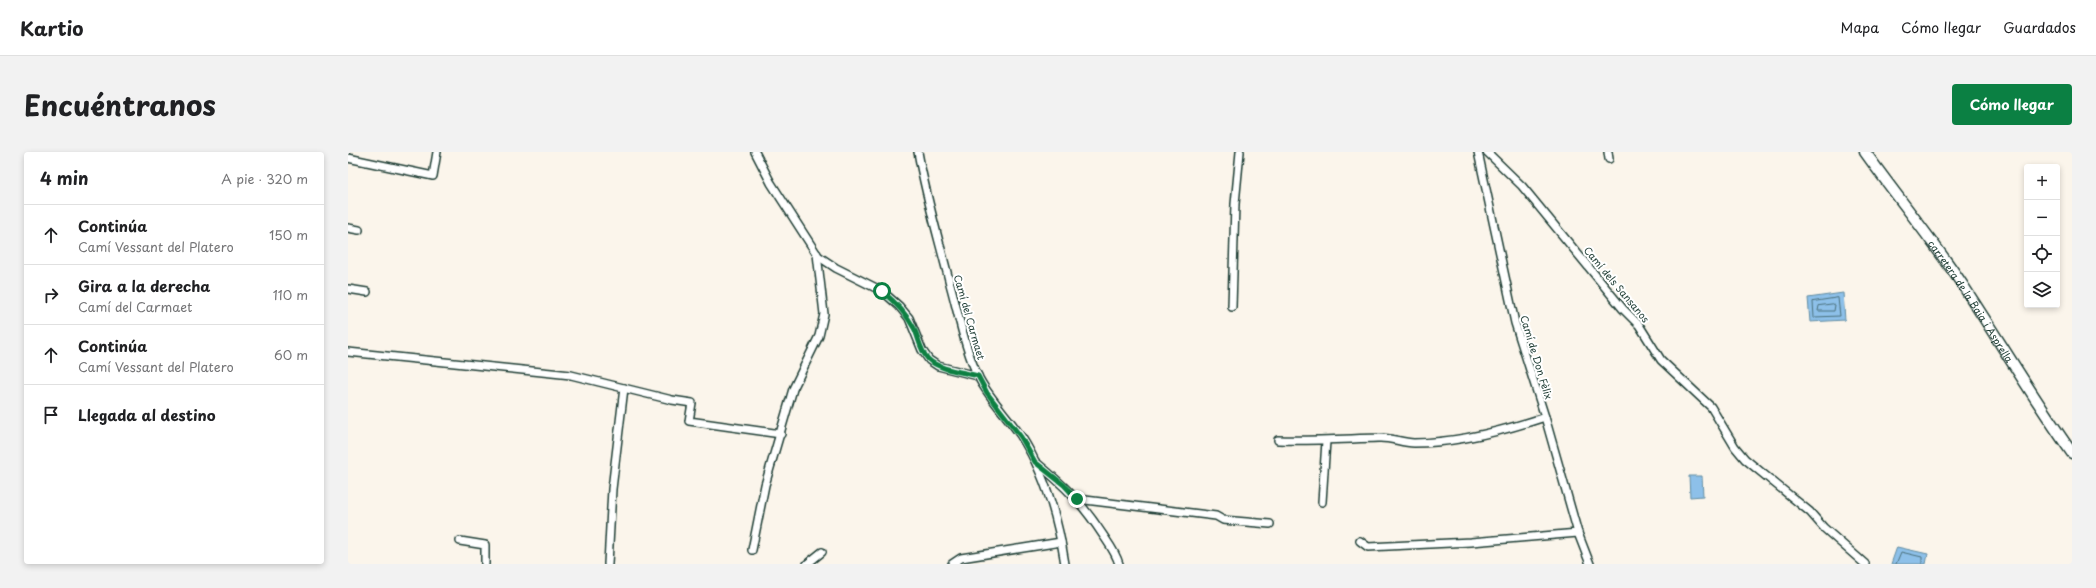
<!DOCTYPE html>
<html lang="es">
<meta charset="utf-8">
<style>
body{margin:0;font-family:"Playpen Sans",sans-serif;background:#f2f2f2;color:#202124}
.controls{position:absolute;right:12px;top:12px;display:grid;overflow:hidden;border-radius:4px;box-shadow:0 2px 6px #0003}
.controls button{width:36px;height:36px;display:grid;place-items:center;padding:0;border:0;border-bottom:1px solid #e0e0e0;background:#fff;color:#202124;font:20px sans-serif}
.stop{position:absolute;width:12px;height:12px;margin:-9px;border:3px solid #0b8043;border-radius:50%;background:#fff}
.stop.end{background:#0b8043;border-color:#fff;box-shadow:0 1px 4px #0008}
.list{margin:0;padding:0;list-style:none}
h2{display:flex;justify-content:space-between;align-items:center;height:52px;margin:0;padding:0 16px;font-size:17px}
h2 small{font-size:13px;font-weight:400;color:#757577}
.list li{display:grid;grid-template-columns:26px 1fr auto;gap:12px;align-items:center;box-sizing:border-box;height:60px;padding:0 16px;border-top:1px solid #e0e0e0}
.list b{display:block;font-size:15px;white-space:nowrap}
.list p{margin:0;font-size:13px;white-space:nowrap;color:#757577}
.list em{font-size:13px;font-style:normal;color:#757577}
.icon{flex:none;width:22px;height:22px;fill:none;stroke:currentColor;stroke-width:2;stroke-linecap:round;stroke-linejoin:round}
.map{position:relative;flex:none;width:1724px;height:412px;overflow:hidden;border-radius:4px}
header{display:flex;align-items:center;gap:24px;box-sizing:border-box;height:56px;padding:0 20px;background:#fff;border-bottom:1px solid #e0e0e0}
header strong{font-size:19px}
nav{display:flex;gap:22px;margin-inline-start:auto;font-size:14px}
.intro{display:flex;align-items:center;justify-content:space-between;box-sizing:border-box;height:96px;padding:0 24px}
h1{margin:0;font-size:28px}
.button{padding:10px 18px;border-radius:4px;background:#0b8043;color:#fff;font-size:14px;font-weight:700}
main{display:flex;gap:24px;padding:0 24px}
aside{flex:1;background:#fff;border-radius:4px;box-shadow:0 2px 6px #0003}
.map>svg:first-child{display:block}
</style>
<header>
<strong>Kartio</strong>
<nav><a>Mapa</a><a>Cómo llegar</a><a>Guardados</a></nav>
</header>
<div class="intro"><h1>Encuéntranos</h1><a class="button">Cómo llegar</a></div>
<main>
<aside>
<h2>4 min<small>A pie · 320 m</small></h2>
<ul class="list">
<li><svg class="icon" aria-label="ahead" viewBox="0 0 24 24"><path d="M12 20V5M6 11l6-6 6 6"/></svg><div><b>Continúa</b><p>Camí Vessant del Platero</p></div><em>150 m</em></li>
<li><svg class="icon" aria-label="right" viewBox="0 0 24 24"><path d="M7 20v-9h11M14 6l5 5-5 5"/></svg><div><b>Gira a la derecha</b><p>Camí del Carmaet</p></div><em>110 m</em></li>
<li><svg class="icon" aria-label="ahead" viewBox="0 0 24 24"><path d="M12 20V5M6 11l6-6 6 6"/></svg><div><b>Continúa</b><p>Camí Vessant del Platero</p></div><em>60 m</em></li>
<li><svg class="icon" aria-label="arrive" viewBox="0 0 24 24"><path d="M6 21V4h12l-3 4 3 4H6"/></svg><div><b>Llegada al destino</b></div></li>
</ul>
</aside>
<div class="map">
<svg width="1724" height="412" viewBox="0 0 1724 412">
<rect width="100%" height="100%" fill="#fbf5eb"/>
<filter id="ink" filterUnits="userSpaceOnUse"><feTurbulence type="fractalNoise" baseFrequency=".025" numOctaves="2"/><feDisplacementMap in="SourceGraphic" scale="8" xChannelSelector="R" yChannelSelector="G"/><feConvolveMatrix kernelMatrix="1 2 1 2 8 2 1 2 1" color-interpolation-filters="sRGB"/></filter>
<g filter="url(#ink)">
<!-- water -->
<g fill="#8dc0e9" stroke="#618ca1">
<path d="M1495 141 1497 168 1462 170 1460 146Z"/>
<path d="M1341 324H1354L1355 344 1342 345Z"/>
<path d="M1549 395 1580 402 1578 412H1543Z"/>
</g>
<g fill="none" stroke-linecap="round" stroke-linejoin="round">
<!-- shore -->
<g stroke="#4b717c" stroke-width="1">
<path d="M1490 146 1492 164 1466 165 1465 150Z"/>
<path d="M1485 152 1487 153 1486 159H1470L1471 154Z"/>
<path d="M1548 412 1553 400 1574 405V412"/>
</g>
<defs>
<g id="street">
<path d="M407 0 423 31 470 104 488 116 534 139 551 154 561 166 574 198 581 208 590 214 630 224"/>
<path d="M570 0C578 45 591 88 602 132 611 164 617 199 632 228 643 248 660 265 673 284 698 323 710 367 717 412"/>
<path d="M1130 0 1167 171 1197 265 1230 381 1242 412"/>
<path d="M1139 0 1174 34 1275 157 1291 173 1313 208 1363 255 1387 295 1397 307 1462 360 1476 376 1517 412"/>
<path d="M1260 0 1261 7"/>
<path d="M0 6 85 24 89 0"/>
<path d="M0 76 11 78"/>
<path d="M0 137 19 140"/>
<path d="M884 155 887 52 892 0"/>
<path d="M0 200 223 223 324 248 344 251 341 269 433 282"/>
<path d="M930 288C964 289 996 287 1030 286 1042 285 1054 291 1066 291 1107 291 1158 278 1197 265"/>
<path d="M689 311C718 335 734 351 755 383 761 392 768 401 771 412"/>
<path d="M729 347 868 364 875 368 922 372"/>
<path d="M974 350 978 289"/>
<path d="M112 389 137 393V412"/>
<path d="M1012 389 1020 395 1123 390 1230 381"/>
<path d="M404 398 417 333 445 237 471 184 476 162 469 102"/>
<path d="M260 412 264 337 276 236"/>
<path d="M459 412 474 400"/>
<path d="M604 412 613 406 713 390"/>
</g>
<g id="secondary">
<path id="s1" d="M1517 0C1549 45 1584 87 1614 132 1651 188 1685 246 1724 301"/>
</g>
</defs>
<!-- street casing -->
<use href="#street" stroke="#1f3d34" stroke-width="10"/>
<!-- secondary casing -->
<use href="#secondary" stroke="#1f3d34" stroke-width="13"/>
<!-- street -->
<use href="#street" stroke="#fff" stroke-width="7"/>
<!-- secondary -->
<use href="#secondary" stroke="#fff" stroke-width="10"/>
</g>
</g>
<g fill="none" stroke-linecap="round" stroke-linejoin="round" filter="url(#ink)">
<!-- route -->
<path stroke="#0b8043" stroke-width="5" d="M534 139C547 150 558 161 566 176 571 186 572 199 580 207 591 218 616 220 630 224L639 241 673 285 687 310 716 333 729 347"/>
</g>
<g text-anchor="middle" dominant-baseline="central" stroke-width="4" stroke-linejoin="round" paint-order="stroke">
<!-- street labels -->
<g font-size="10" fill="#1f3d34" stroke="#fff">
<text transform="translate(1269 132) rotate(50)">Camí dels Sansanos</text>
<text stroke="none"><textPath href="#s1" startOffset="183">carretera de la Baia i Asprella</textPath></text>
<text transform="translate(622 165) rotate(74)">Camí del Carmaet</text>
<text transform="translate(1189 205) rotate(73)">Camí de Don Fèlix</text>
</g>
</g>
</svg>
<div class="controls">
<button>+</button>
<button>−</button>
<button><svg class="icon" aria-label="locate" viewBox="0 0 24 24"><circle cx="12" cy="12" r="6"/><path d="M12 2v4M12 18v4M2 12h4M18 12h4"/></svg></button>
<button><svg class="icon" aria-label="layers" viewBox="0 0 24 24"><path d="M12 4l9 5-9 5-9-5zM3 14l9 5 9-5"/></svg></button>
</div>
<div class="stop" style="left:534px;top:139px"></div>
<div class="stop end" style="left:729px;top:347px"></div>
</div>
</main>
